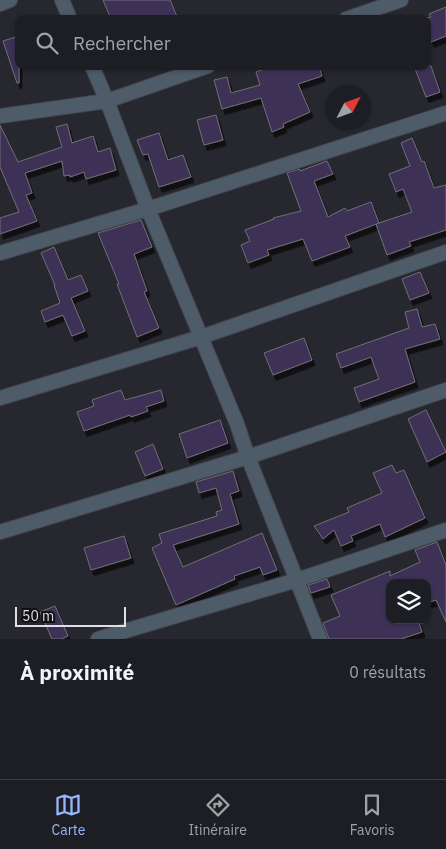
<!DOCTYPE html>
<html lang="fr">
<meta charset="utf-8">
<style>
body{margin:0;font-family:"IBM Plex Sans",sans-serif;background:#25272b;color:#f1f3f6}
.controls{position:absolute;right:15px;bottom:15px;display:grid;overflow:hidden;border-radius:10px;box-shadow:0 1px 4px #0004}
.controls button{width:45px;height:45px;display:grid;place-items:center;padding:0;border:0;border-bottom:1px solid #3b3c41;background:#1d1e23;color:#f1f3f6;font:25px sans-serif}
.compass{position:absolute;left:326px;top:85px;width:45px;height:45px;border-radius:50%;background:#1d1e23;box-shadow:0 1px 4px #0004;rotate:49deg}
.scale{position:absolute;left:15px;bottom:12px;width:111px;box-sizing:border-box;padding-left:5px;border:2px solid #dfdfe4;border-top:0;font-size:14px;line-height:18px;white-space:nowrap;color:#dfdfe4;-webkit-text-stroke:4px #111114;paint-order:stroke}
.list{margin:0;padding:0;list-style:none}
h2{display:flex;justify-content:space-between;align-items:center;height:65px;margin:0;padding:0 20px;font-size:21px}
h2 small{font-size:16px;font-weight:400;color:#a0a2a6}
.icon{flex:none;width:28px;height:28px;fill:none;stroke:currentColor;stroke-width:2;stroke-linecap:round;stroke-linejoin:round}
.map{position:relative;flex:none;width:446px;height:639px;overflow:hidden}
.search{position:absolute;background:#1d1e23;box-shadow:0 1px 4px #0004;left:15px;right:15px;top:15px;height:55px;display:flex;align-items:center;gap:12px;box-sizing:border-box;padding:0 18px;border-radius:10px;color:#a0a2a6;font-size:19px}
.sheet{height:140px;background:#1d1e23}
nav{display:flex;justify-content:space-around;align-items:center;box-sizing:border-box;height:70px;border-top:1px solid #3b3c41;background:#1d1e23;font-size:14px;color:#a0a2a6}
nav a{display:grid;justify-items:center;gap:2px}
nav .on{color:#98b5fd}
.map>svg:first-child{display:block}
</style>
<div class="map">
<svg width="446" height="639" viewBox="0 0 446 639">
<defs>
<filter id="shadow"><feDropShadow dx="3" dy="5.5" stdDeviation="0" flood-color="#0009"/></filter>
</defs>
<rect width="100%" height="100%" fill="#27282f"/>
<!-- building -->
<g fill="#3e3254" stroke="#716e76" filter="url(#shadow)">
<path d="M103 0H170L178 19H111Z"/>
<path d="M446 7V36L431 42 427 31V18L431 17 429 14Z"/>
<path d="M19 36V83H17L3 41Z"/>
<path d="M274 66H319L322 76 298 84 310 112 283 124 284 127 272 132 261 98 222 109 214 80 227 77 231 93 260 85 256 72Z"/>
<path d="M414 66H431L440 92 426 97Z"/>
<path d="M216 115 223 140 204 145 197 120Z"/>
<path d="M67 124 72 143 93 136 98 152 110 148 116 170 86 179 84 172 70 177V175L64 176 62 161 25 173 32 193 26 195 37 221 0 234V218L19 212 0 167V125L18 162 62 147 56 127Z"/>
<path d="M159 133 168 160 183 155 191 177 159 187 148 154 143 155 137 140Z"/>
<path d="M412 138 422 162 424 161 434 188 446 185V230L409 242 411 246 387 255 376 224 412 212 403 189 396 192 389 174 410 166 401 143Z"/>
<path d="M327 161 333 174 314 181 328 217 345 208 347 211 371 202 379 223 345 236 350 247 312 261 303 239 267 250 269 255 248 263 241 245 250 241 245 230 274 219 273 218 301 211 287 173 299 169 300 171Z"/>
<path d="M141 220 152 247 134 254 147 291 144 292 159 328 137 337 117 284H119L98 233Z"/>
<path d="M54 247 68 280 81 275 88 291 71 298 85 331 72 336 63 315 45 322 41 311 60 303 54 285H55L41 253Z"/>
<path d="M420 272 429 293 410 300 402 279Z"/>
<path d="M417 309 422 327 435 324 440 339 405 349 415 382 359 402 354 388 379 379 371 357 341 368 336 354 409 328 405 312Z"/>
<path d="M304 338 312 360 273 375 264 353Z"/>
<path d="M121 390 125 400 161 390 164 401 146 407 148 411 131 417 130 415 84 431 77 412 94 406 92 400Z"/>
<path d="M426 410 446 452 427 462 408 419Z"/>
<path d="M220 420 228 443 187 458 179 434Z"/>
<path d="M153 444 163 469 145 476 135 452Z"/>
<path d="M392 465 396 473 404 470 425 518 385 537 380 524 351 536 353 541 341 546 334 530 323 539 314 526 349 512 347 508 382 493 373 473Z"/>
<path d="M233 471 239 491 230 494 239 524 173 545 183 567 262 533 277 570 263 575 260 567 234 576 235 579 176 605 152 548 162 543 159 534 217 516 216 512 222 510 216 488 199 493 196 482Z"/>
<path d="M124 536 131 558 91 570 84 548Z"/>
<path d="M437 542 446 565V622L436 600 427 603V583H390V620H418L422 632 401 639H329L323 623 340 616 331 595 390 571V576L420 562 415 550Z"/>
<path d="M327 579 330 587 311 593 308 585Z"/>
<path d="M55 606 68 636 62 639H52L40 612Z"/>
</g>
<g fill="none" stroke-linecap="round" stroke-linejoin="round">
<defs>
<g id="minor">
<path d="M62 0 70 19"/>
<path d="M0 4 10 0"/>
<path d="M346 19 401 0"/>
<path d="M92 66 107 101 148 209 237 424 248 457 320 639"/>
<path d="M0 116 107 101 208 66"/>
<path d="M0 253 148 209 446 113"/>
<path d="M0 398 201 337 446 252"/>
<path d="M0 532 248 457 446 390"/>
<path d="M98 639 297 580 446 530"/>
</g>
</defs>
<!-- minor casing -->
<use href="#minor" stroke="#44454c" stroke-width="16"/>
<!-- minor -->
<use href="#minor" stroke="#4e5b68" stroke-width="14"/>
</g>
</svg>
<div class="controls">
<button><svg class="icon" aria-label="layers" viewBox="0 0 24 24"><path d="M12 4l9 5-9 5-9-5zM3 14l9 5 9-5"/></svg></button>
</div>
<svg class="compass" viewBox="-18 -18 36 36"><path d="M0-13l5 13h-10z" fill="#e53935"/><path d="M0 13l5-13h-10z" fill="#a0a2a6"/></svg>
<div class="scale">50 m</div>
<div class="search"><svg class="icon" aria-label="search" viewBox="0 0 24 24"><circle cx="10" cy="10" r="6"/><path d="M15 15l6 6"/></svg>Rechercher</div>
</div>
<section class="sheet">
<h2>À proximité<small>0 résultats</small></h2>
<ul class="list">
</ul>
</section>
<nav>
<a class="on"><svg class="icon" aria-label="map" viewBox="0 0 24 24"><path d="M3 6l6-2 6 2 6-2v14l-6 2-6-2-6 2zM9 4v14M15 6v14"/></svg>Carte</a>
<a><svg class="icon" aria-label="directions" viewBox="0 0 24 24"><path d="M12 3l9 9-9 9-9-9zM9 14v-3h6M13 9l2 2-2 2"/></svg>Itinéraire</a>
<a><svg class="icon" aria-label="saved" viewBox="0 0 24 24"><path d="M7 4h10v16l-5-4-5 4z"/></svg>Favoris</a>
</nav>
